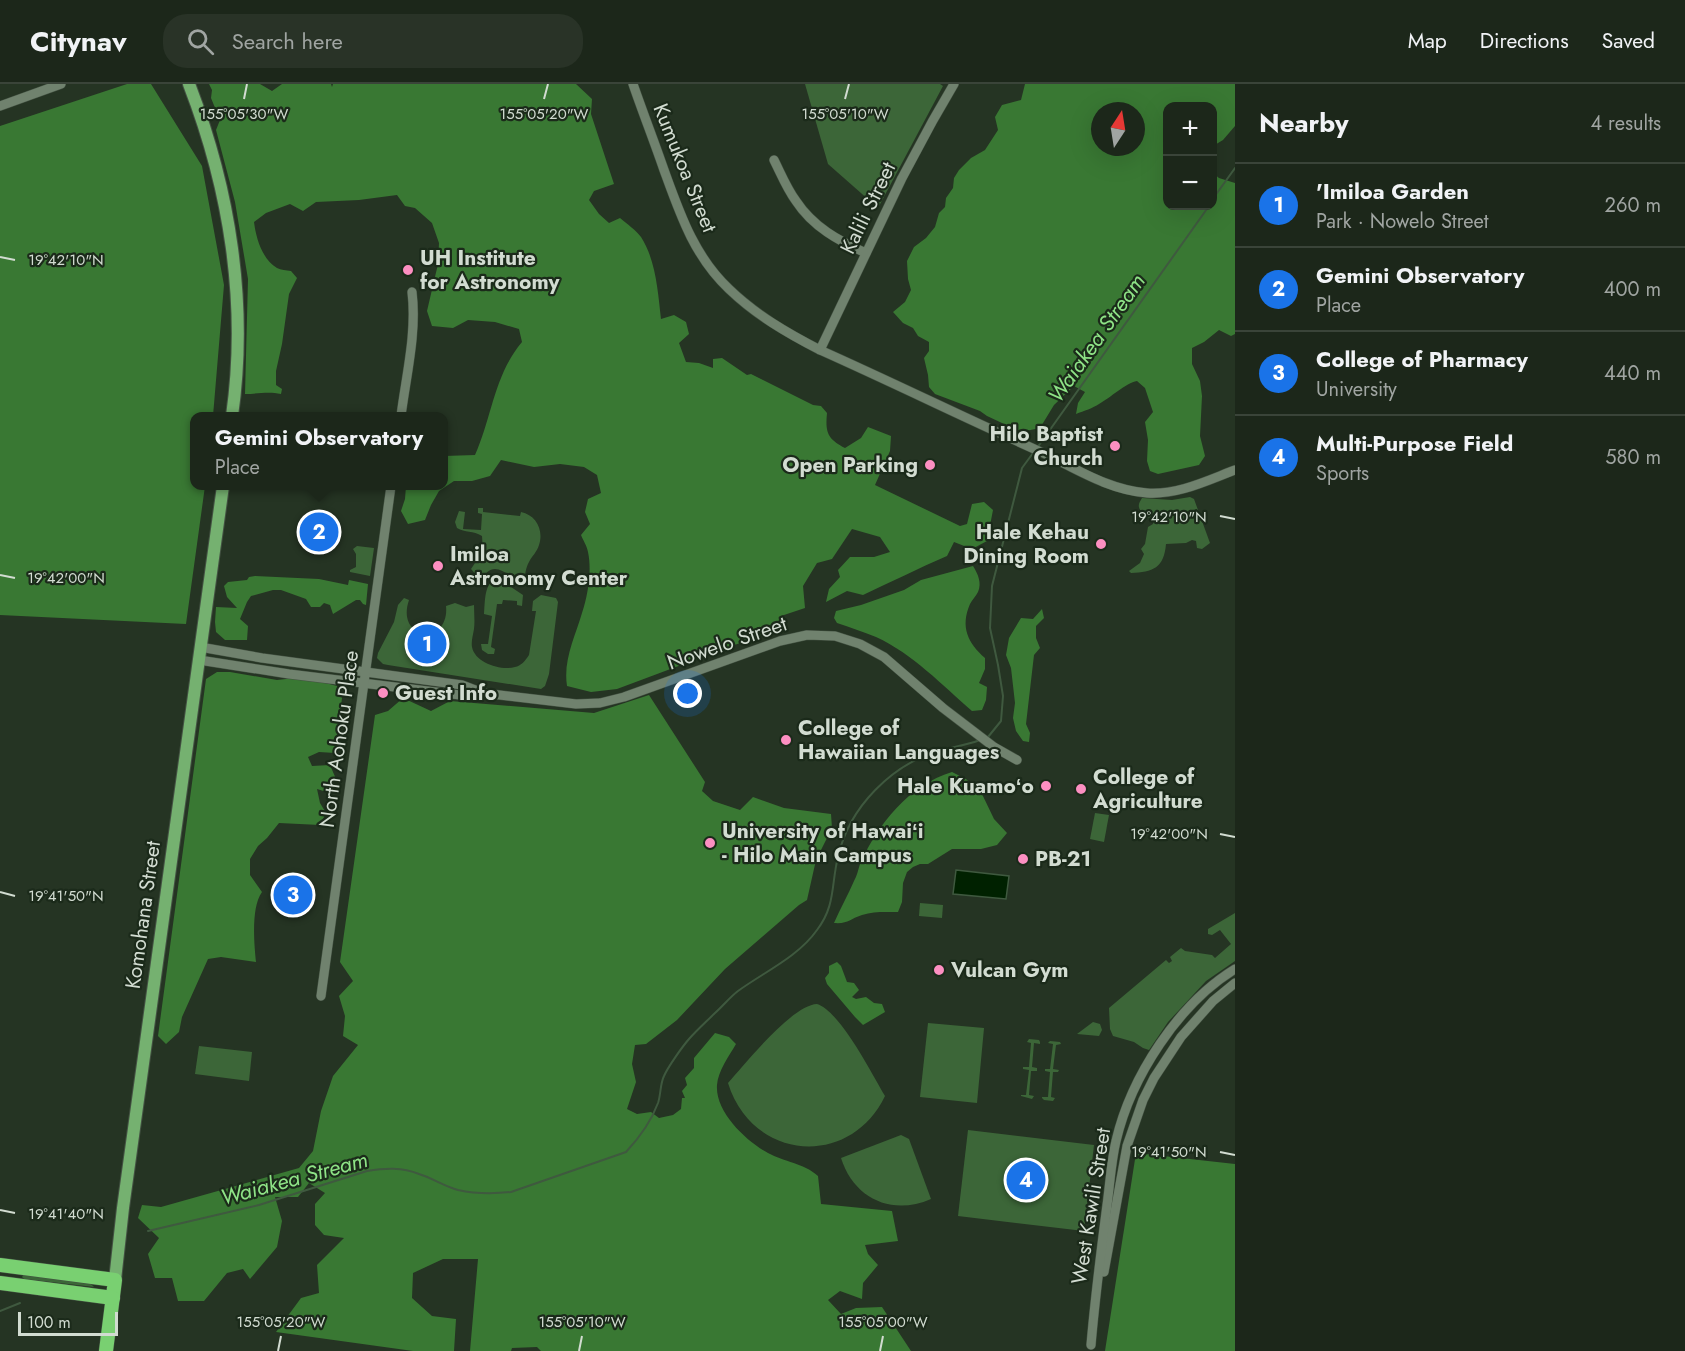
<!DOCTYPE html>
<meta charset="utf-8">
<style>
body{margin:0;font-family:Jost,sans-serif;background:#293327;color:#f1f3f6}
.controls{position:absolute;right:18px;top:18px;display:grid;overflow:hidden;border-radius:12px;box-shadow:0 6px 24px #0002}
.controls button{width:54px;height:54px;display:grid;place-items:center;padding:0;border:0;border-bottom:2px solid #3a4439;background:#1c271a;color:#f1f3f6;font:30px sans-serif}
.compass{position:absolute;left:1091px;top:18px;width:54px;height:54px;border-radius:50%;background:#1c271a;box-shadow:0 6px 24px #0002;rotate:12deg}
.scale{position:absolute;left:18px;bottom:15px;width:100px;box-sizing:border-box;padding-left:6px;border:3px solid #d2dcd1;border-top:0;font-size:16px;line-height:21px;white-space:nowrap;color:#d2dcd1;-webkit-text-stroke:4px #1b2a1a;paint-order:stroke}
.you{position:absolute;left:688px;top:610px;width:21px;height:21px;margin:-15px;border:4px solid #fff;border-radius:50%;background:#1a73e8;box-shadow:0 0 0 9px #1a73e833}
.badge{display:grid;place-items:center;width:39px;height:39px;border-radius:50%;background:#1a73e8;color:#fff;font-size:20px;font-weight:700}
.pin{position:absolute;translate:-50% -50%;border:3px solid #fff;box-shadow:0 2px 6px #0006}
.popup{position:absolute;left:190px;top:328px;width:258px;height:78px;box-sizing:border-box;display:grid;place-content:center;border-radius:12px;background:#1c271a;filter:drop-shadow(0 2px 4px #0005);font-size:20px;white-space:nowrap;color:#a0a5a2}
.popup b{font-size:22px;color:#f1f3f6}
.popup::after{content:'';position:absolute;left:50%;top:100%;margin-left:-12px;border:12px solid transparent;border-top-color:#1c271a}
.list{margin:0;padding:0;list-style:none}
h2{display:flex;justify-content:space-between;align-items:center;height:78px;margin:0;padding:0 24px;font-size:26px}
h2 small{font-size:20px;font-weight:400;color:#a0a5a2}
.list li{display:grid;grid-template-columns:39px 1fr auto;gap:18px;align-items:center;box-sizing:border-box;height:84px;padding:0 24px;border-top:2px solid #3a4439}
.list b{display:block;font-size:22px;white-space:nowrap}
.list p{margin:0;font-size:20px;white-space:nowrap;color:#a0a5a2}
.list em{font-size:20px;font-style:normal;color:#a0a5a2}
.icon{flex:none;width:33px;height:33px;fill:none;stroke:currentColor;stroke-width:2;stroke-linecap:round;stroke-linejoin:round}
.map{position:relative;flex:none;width:1235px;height:1267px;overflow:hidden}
header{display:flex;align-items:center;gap:36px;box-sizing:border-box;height:84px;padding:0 30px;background:#1c271a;border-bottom:2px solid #3a4439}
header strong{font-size:28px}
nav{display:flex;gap:33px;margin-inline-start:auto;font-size:21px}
.search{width:420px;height:54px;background:#293327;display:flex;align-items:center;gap:15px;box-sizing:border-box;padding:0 21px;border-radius:24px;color:#a0a5a2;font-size:22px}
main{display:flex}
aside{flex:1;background:#1c271a}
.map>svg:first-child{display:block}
</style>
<header>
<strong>Citynav</strong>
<div class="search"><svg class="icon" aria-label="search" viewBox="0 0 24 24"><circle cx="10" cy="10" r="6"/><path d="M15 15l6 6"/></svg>Search here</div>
<nav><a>Map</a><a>Directions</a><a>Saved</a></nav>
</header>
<main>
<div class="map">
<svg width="1235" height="1267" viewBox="0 0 1235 1267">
<rect width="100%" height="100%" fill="#253423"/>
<!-- green -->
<g fill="#3c6638">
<path d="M805 0H940L943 2 878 124 828 80Z"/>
<path d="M1190 413 1194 415 1210 459 1202 465 1197 464 1196 457 1192 456 1186 459 1166 460C1164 484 1153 488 1131 489L1129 487 1140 479 1144 470 1141 465 1145 460 1148 443 1153 440 1155 435 1153 433 1140 434 1138 432 1141 427C1137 422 1139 419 1142 414L1172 416Z"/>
<path d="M478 424H483V428L520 432 521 428C536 431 544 446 539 461 537 468 532 472 529 478 526 483 525 491 524 496 507 496 494 469 479 500L478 493 471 485 483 467 482 452C473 446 465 449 457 444L455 438 459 427 465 428 463 445 481 446 482 430 478 429Z"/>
<path d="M357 462 374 464 370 492 350 488V486L356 483V470L353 465Z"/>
<path d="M494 495H499L523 511 522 522 517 521V517L503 516 502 520H497L491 563 495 565 494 570H488L482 566 481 560H488L492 532 484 530C485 519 484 502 494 495Z"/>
<path d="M541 511 556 514 558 518 549 590 545 602 541 605 388 581 383 580 377 574 378 569 394 538 398 521 404 514 409 516C395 557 450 562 446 522L455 519 466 523 474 521C474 529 475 537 474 545 473 551 471 558 472 563 475 579 501 587 515 583 521 582 525 577 529 571L536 527H532L533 517Z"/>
<path d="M1095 729 1109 731 1104 758 1090 755Z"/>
<path d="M920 819 943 821 942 834 919 832Z"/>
<path d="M1235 829V877L1206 897 1168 938 1149 966 1143 964 1134 958 1113 952 1110 945 1109 924 1166 876 1169 879 1172 877 1170 873 1181 864 1185 867 1212 871 1215 874 1231 860 1220 846 1212 851 1208 850V845Z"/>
<path d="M817 920C840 927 872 990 885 1012 850 1085 752 1077 728 999 745 980 792 921 817 920Z"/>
<path d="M1093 938 1100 940 1102 946 1099 952 1077 950Z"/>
<path d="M928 939 984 944 977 1019 920 1013Z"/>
<path d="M1029 955 1039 956 1040 958V960L1034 959 1032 983 1037 984V987H1031L1029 1011 1034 1012 1032 1015 1021 1012V1011H1026L1029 986 1023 985V983H1029L1031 959 1027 958Z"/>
<path d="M1050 957 1060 958 1061 960 1056 961 1053 985 1059 986 1058 988H1053L1051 1013 1055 1014 1053 1017 1044 1016 1042 1014V1013H1048L1050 988 1045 987V985H1050L1053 960 1048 959Z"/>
<path d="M199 962 252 968 249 997 195 990Z"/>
<path d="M968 1046 1094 1061 1084 1147 958 1132Z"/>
<path d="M901 1051 909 1055 931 1115C892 1132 854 1115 841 1074Z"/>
<path d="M24 1190 91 1200 94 1203 24 1195 22 1193Z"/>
</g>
<!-- forest -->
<g fill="#397833" fill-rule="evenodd">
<path d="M127 0H151L202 82 224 201 213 332H194V402H205L186 540 0 531V42Z"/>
<path d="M209 0H260L272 7 282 0H331L332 3 333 0H576L592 15 591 30 614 100 594 107 589 116 599 130 609 139 620 134C627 140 636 146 641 153 656 176 658 209 661 235L674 231 686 238 689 250 679 259 686 278 699 279 713 284V275L722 274 747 291 751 290 813 321 821 322 827 329C825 349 828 355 845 364L861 354 868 343 891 352 890 367 875 401 960 442 967 440 972 420 984 418 993 426 987 457 972 465 954 458 947 472C919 484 891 498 863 511L847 507 826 518 829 505 840 493 838 486 850 473H874L890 468 880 453 852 445 832 475 817 479 803 502 805 524 781 532 777 545 617 605 591 608 567 602C563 576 575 553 582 529 588 511 592 487 588 468 587 462 583 456 581 451L590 440 585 428 588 415 601 409 597 391 584 383 560 380 534 383 501 376 490 392 472 397H454L439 407 431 421 425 436 408 440 401 427 405 415 406 402H443L444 372 475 371C492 333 494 291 522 258L519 245 495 238 468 236 453 244 432 242 427 227 438 180 439 159 432 139 415 124 405 122 397 111 359 116 316 118 303 127 290 120 266 129 254 138C256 154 262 175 277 184 281 186 286 186 291 187L297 194 289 210 282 260 276 287V301L282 305 281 310C268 307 258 310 245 310L248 195 235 118 216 46 220 36 211 14 212 6Z"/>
<path d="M1025 0H1235V42L1223 56 1213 62 1212 22H1168V122H1212L1213 89 1219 94 1235 99V250L1231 252 1219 246 1204 258 1192 264V280L1200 297 1202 312 1200 352 1205 372 1199 381 1158 390 1150 387 1147 377 1148 356 1145 338 1153 328 1145 304 1137 297C1126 299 1110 314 1099 320 1093 324 1084 327 1076 330L1078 319 1085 308 1074 302 1054 321 1040 344 1021 348 987 332 980 327 935 310 929 303 928 291 924 274 929 267V258L918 252 913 244 903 239 893 228 905 218 911 206 908 195 907 177 914 163 926 154 935 143 939 129 945 123 946 114 953 104 954 94 959 86 971 74 985 66 998 46 995 33 1002 21 1021 16ZM1100 27H1136V63H1100Z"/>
<path d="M973 482C978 490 982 499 978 508 976 512 972 516 970 520 960 543 968 559 985 574V585L979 599 987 603 986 616 982 626 972 627C942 601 913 570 876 553 863 548 850 543 837 539L834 534 836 527 861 521 904 506 921 496Z"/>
<path d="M255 492 319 495 348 501 349 496 368 500 366 521 363 520 360 516H356L333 530 330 521 324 519 320 523H311L306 515 281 506H273L251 512 247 518 240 535 248 542 247 556H225L216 548 215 538 216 523 237 524 227 513 224 502 228 498 247 496 249 493Z"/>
<path d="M1042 525 1044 534 1036 542V554L1040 564 1034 571 1026 640 1030 649 1029 658 1023 657 1016 647 1013 634 1015 619 1011 584 1006 571 1009 554 1021 534 1033 535Z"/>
<path d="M217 588H230L277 596 295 594 310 595 337 602 342 614 335 669 319 668 308 673 312 682 330 681 336 695 330 709 317 705 320 719 326 729 320 741 279 739 267 754 258 762 250 775V791L262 808C251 823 254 859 256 878L221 873 208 875 182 933 179 948 166 960 158 952 206 595Z"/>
<path d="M649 611 705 698 702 707 713 717 740 726 753 713 784 724 831 730 832 744 816 776 807 816 799 821 725 885 677 936 646 960 635 961 632 980 636 998 627 1025 637 1030 651 1028 659 1034 673 1031 681 1025 682 1014H685L682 1007 687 1001 685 994 694 984V974L715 949 729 953 736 960C729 972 718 987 717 1001 715 1028 746 1057 768 1069 784 1078 804 1079 818 1092L821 1120 892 1127 898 1157 865 1161 868 1170 878 1181 863 1199 862 1215 840 1207 828 1216 841 1230 856 1224 882 1223 911 1267H541L537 1263 512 1264 511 1267H470L478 1175H443L413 1189 412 1214 432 1232 456 1235 454 1267H413L276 1248 301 1214 319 1209 317 1181 344 1154 324 1151 315 1141V1120L325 1109 309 1099 298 1113H275L282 1137 277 1163 250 1195 243 1185 227 1189 204 1217H178L172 1194H155L148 1170 159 1154 138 1134 142 1121 161 1123 299 1084 313 1067 321 1027 333 992 358 961 343 952 345 932 339 912 353 897 340 878 375 631 388 627 403 614 431 627 450 617 594 629Z"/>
<path d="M952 688 966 695 982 710 994 735 1007 749 997 761 981 765H952L928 780H920L913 783 907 788 903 799 902 818 898 828C886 828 874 827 862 831 849 835 849 840 834 839 840 825 848 811 854 797 857 792 858 786 860 780 878 740 909 701 952 688Z"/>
<path d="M837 878 841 882 847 898 854 899 859 906 852 913 856 915 866 913 874 919 882 920 885 928 863 941 855 933 827 900 825 894 829 889V882Z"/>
<path d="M1136 1069 1235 1080V1267H1105Z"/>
</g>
<!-- water -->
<path fill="#002100" stroke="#3f593f" stroke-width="1.5" d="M956 786 1009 792 1006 815 953 810Z"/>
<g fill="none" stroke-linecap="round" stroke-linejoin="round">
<!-- stream -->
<g stroke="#3f593f" stroke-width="2">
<path d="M1212 116 1235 84"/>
<path d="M1037 364 1209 122"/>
<path d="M986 654 988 653 1001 637 1003 612 998 581 990 544 992 502 1022 384 1033 369"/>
<path d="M148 1147 259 1121 367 1087C385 1084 402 1083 419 1090 432 1094 444 1102 458 1106 476 1110 493 1110 511 1108L626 1068C640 1053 651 1038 658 1019 661 1010 660 1000 664 992 668 983 682 963 689 955 697 946 707 937 715 929 723 922 730 913 738 907 764 888 798 873 817 846 836 821 831 800 838 773 849 723 892 680 941 666 954 663 967 661 980 656"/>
<path d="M0 1227 20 1219"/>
</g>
<defs>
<g id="minor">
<path d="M633 0C643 29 654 57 664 86 680 130 694 172 729 205 756 231 787 249 820 266 894 299 967 335 1041 368 1075 384 1108 406 1147 409 1178 411 1206 397 1235 386"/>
<path d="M0 22 61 0"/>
<path d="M774 76C781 90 787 105 796 117 813 143 839 157 866 169"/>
<path d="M820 266 902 94 932 38 954 0"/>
<path d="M401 332C406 292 417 249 412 208"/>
<path d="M200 563 262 574 462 601 483 609 576 620 600 619 624 613 780 557 807 551 835 552 860 560 884 573 943 624 994 663 1017 676"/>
<path d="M199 576 289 590 460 611 481 609"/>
<path d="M321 912 391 402"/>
<path d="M1104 1188 1127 1062 1143 1016 1154 994 1181 953 1213 917 1235 899"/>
<path d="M1091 1261C1095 1214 1101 1167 1107 1121 1110 1100 1111 1078 1116 1057 1131 993 1178 920 1235 885"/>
</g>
<g id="major">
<path d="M189 0C230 106 248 220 232 332"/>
<path d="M115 1196 123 1124 223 402"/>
</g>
<g id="highway">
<path d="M0 1181 115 1196 106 1267"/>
<path d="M0 1199 113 1214"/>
</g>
</defs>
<!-- minor casing -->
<use href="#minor" stroke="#445243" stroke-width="10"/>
<!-- major casing -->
<use href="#major" stroke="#445243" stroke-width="14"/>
<!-- highway casing -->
<use href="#highway" stroke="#445243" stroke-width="15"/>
<!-- minor -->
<use href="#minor" stroke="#70826e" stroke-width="9"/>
<!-- major -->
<use href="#major" stroke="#75b170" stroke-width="12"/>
<!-- highway -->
<use href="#highway" stroke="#79d071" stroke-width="14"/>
</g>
<!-- ticks -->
<path fill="none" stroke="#d2dcd1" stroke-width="2" d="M244 15 247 0M544 15 548 0M845 15 849 0M0 173 15 176M1220 432 1235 435M0 491 15 494M1220 750 1235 753M0 808 15 812M1220 1068 1235 1071M0 1126 15 1129M278 1267 281 1252M579 1267 582 1252M880 1267 883 1252"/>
<!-- markers -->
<g fill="#fc8fc1" stroke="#1b2a1a" stroke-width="2">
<circle cx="408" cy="186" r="6"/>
<circle cx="1115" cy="362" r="6"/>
<circle cx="930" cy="381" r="6"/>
<circle cx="1101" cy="460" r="6"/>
<circle cx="438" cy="482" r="6"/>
<circle cx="383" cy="609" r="6"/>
<circle cx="786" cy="656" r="6"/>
<circle cx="1046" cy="702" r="6"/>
<circle cx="1081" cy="705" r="6"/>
<circle cx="710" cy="759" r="6"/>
<circle cx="1023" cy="775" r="6"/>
<circle cx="939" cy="886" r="6"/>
</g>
<g text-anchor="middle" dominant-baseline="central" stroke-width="4.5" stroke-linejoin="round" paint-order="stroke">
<!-- street labels -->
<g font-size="21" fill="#d2dcd1" stroke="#1b2a1a">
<text transform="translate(685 84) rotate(68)">Kumukoa Street</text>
<text transform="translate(868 124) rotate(-64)">Kalili Street</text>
<text transform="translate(727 559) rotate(-19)">Nowelo Street</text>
<text transform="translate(339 655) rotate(-82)">North Aohoku Place</text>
<text transform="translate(143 831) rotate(-82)">Komohana Street</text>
<text transform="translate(1091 1122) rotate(-81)">West Kawili Street</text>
</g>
<!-- poi labels -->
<g font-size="21" font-weight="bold" fill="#d2dcd1" stroke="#1b2a1a" text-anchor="start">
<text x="420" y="174">UH Institute<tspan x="420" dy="24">for Astronomy</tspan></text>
<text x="1103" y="350" text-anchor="end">Hilo Baptist<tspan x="1103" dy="24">Church</tspan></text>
<text x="918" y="381" text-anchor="end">Open Parking</text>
<text x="1089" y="448" text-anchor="end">Hale Kehau<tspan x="1089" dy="24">Dining Room</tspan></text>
<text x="450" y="470">Imiloa<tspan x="450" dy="24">Astronomy Center</tspan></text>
<text x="395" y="609">Guest Info</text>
<text x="798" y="644">College of<tspan x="798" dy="24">Hawaiian Languages</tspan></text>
<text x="1093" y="693">College of<tspan x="1093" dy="24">Agriculture</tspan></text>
<text x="1034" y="702" text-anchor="end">Hale Kuamoʻo</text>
<text x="722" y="747">University of Hawaiʻi<tspan x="722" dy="24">- Hilo Main Campus</tspan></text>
<text x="1035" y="775">PB-21</text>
<text x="951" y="886">Vulcan Gym</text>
</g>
<!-- water labels -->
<g font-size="22" font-style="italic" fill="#8ee386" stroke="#1b2a1a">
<text transform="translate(1096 254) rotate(-55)">Waiakea Stream</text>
<text transform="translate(294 1094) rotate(-15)">Waiakea Stream</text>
</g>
</g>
<g font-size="15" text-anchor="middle" fill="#d2dcd1" stroke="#1b2a1a" stroke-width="4.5" stroke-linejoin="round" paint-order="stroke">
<text x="244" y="35">155°05'30"W</text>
<text x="544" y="35">155°05'20"W</text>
<text x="845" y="35">155°05'10"W</text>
<text x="66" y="181">19°42'10"N</text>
<text x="1169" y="438">19°42'10"N</text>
<text x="66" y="499">19°42'00"N</text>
<text x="1169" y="755">19°42'00"N</text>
<text x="66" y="817">19°41'50"N</text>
<text x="1169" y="1073">19°41'50"N</text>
<text x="66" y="1135">19°41'40"N</text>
<text x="281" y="1243">155°05'20"W</text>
<text x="582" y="1243">155°05'10"W</text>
<text x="883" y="1243">155°05'00"W</text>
</g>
</svg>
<div class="controls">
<button>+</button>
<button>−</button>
</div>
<svg class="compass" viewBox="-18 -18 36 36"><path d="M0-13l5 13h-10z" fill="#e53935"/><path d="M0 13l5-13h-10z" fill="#a0a5a2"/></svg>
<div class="scale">100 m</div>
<div class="you"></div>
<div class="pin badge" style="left:427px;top:560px">1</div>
<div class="pin badge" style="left:319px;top:448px">2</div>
<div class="popup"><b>Gemini Observatory</b>Place</div>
<div class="pin badge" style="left:293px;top:811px">3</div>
<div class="pin badge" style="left:1026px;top:1096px">4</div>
</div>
<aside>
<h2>Nearby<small>4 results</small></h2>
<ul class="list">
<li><span class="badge">1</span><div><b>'Imiloa Garden</b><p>Park · Nowelo Street</p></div><em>260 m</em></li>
<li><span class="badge">2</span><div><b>Gemini Observatory</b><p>Place</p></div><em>400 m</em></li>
<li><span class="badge">3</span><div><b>College of Pharmacy</b><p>University</p></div><em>440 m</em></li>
<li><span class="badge">4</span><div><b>Multi-Purpose Field</b><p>Sports</p></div><em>580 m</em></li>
</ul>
</aside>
</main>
